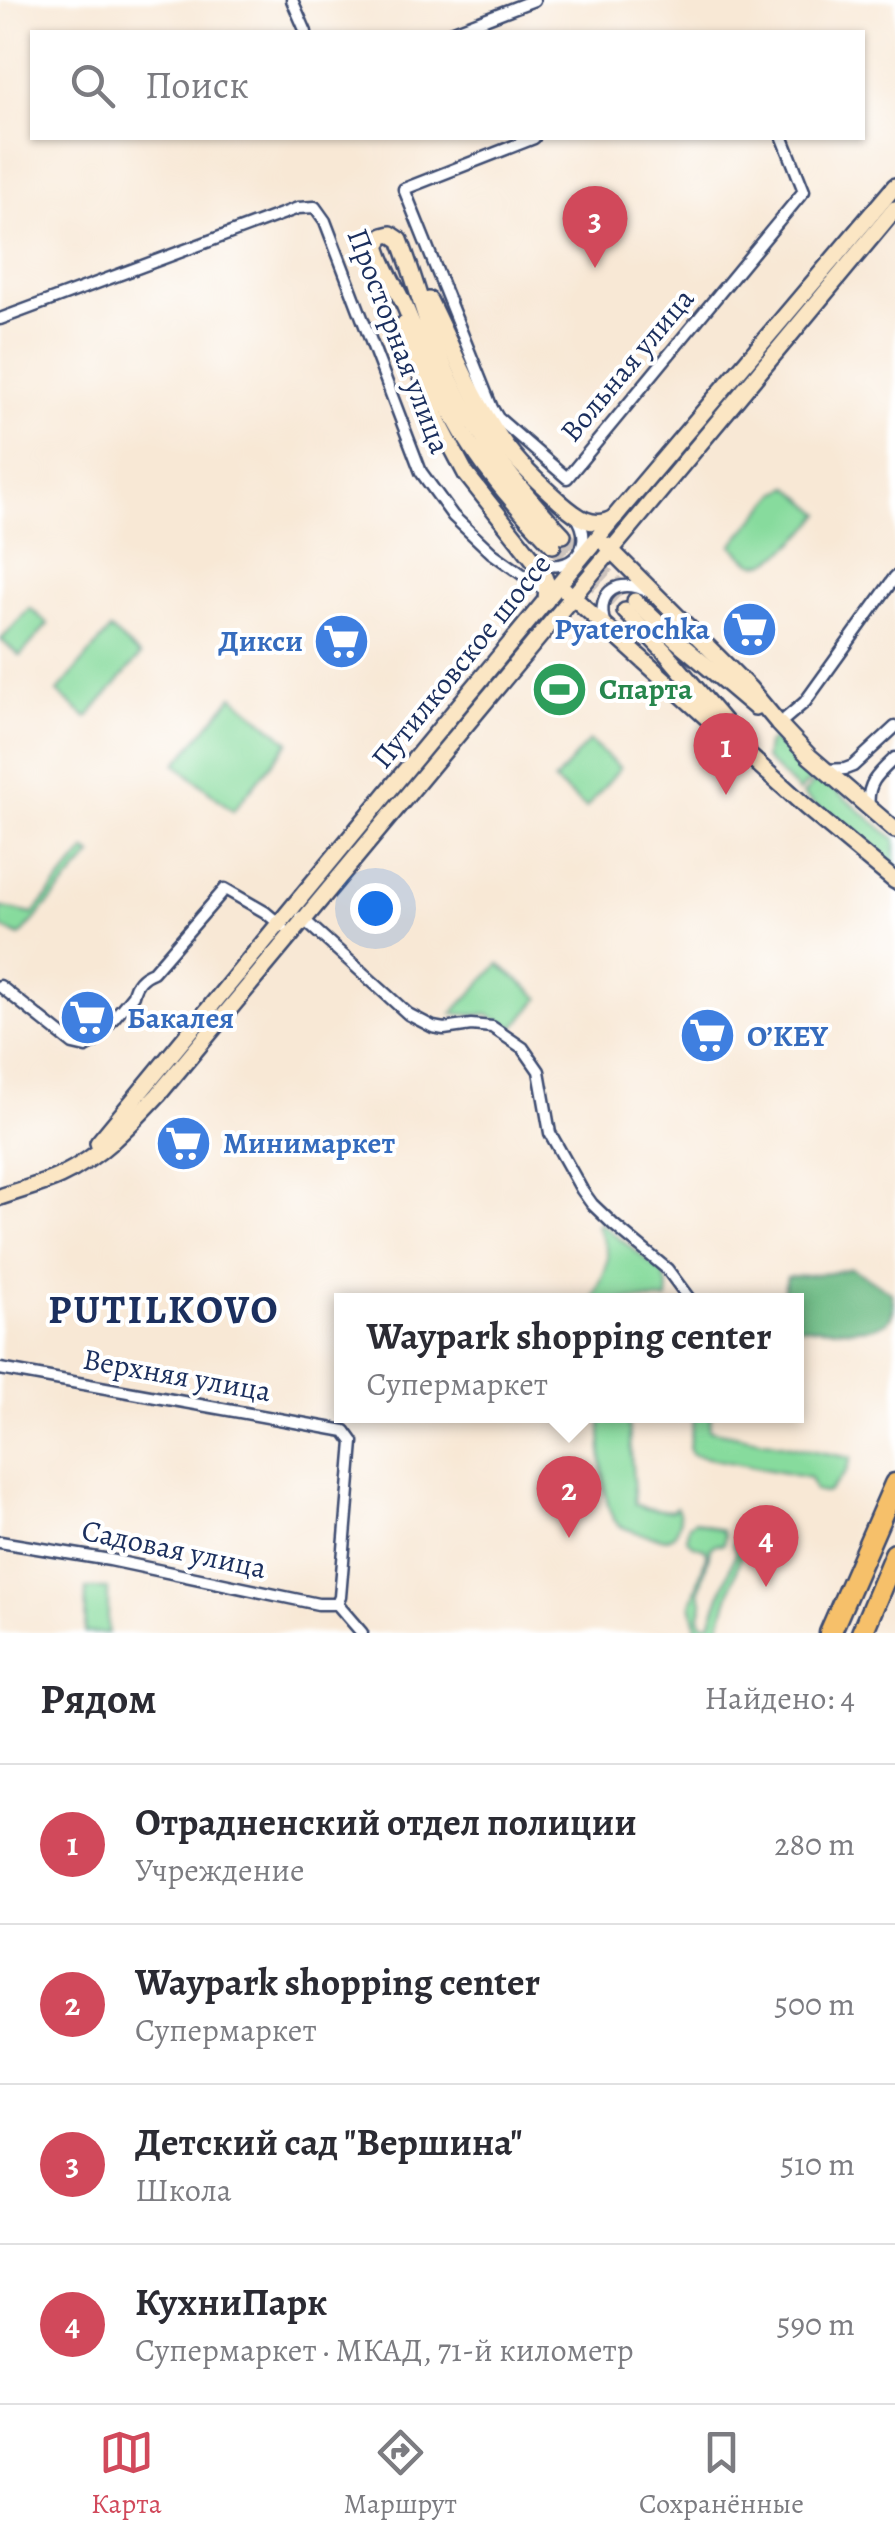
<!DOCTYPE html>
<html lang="ru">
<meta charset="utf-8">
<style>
body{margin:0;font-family:Alegreya,serif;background:#f2f2f3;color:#2b2b33}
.you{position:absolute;left:375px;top:908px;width:35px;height:35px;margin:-25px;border:8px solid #fff;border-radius:50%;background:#1a73e8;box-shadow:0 0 0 15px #1a73e833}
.badge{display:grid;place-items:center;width:65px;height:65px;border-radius:50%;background:#d1495b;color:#fff;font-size:32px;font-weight:700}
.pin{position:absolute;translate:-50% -82px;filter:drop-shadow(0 2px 5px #0008)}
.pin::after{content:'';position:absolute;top:52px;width:35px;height:30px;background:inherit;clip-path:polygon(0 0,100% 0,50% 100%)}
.popup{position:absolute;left:334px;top:1293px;width:470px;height:130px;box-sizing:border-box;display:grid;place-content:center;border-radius:0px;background:#fff;filter:drop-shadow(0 2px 8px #0005);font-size:32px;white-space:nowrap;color:#7c7c81}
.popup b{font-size:38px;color:#2b2b33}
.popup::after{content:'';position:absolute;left:50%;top:100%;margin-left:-20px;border:20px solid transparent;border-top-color:#fff}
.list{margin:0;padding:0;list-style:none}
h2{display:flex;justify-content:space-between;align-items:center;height:130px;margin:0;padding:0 40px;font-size:42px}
h2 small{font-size:32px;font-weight:400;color:#7c7c81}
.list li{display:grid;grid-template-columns:65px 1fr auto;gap:30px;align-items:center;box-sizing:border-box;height:160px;padding:0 40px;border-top:2px solid #e1e1e2}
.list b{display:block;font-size:38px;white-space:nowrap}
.list p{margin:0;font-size:32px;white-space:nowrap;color:#7c7c81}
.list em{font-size:32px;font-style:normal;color:#7c7c81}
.icon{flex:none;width:55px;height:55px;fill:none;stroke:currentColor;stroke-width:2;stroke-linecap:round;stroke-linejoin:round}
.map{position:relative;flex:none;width:895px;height:1633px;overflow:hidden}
.search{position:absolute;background:#fff;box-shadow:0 2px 8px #0004;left:30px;right:30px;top:30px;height:110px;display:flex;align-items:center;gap:25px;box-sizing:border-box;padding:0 35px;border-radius:0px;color:#7c7c81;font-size:38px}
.sheet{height:770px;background:#fff}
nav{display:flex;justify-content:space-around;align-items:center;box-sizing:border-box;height:140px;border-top:2px solid #e1e1e2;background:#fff;font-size:28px;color:#7c7c81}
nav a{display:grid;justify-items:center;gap:5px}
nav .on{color:#d1495b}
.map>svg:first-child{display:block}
</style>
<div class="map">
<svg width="895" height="1633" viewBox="0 0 895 1633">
<rect width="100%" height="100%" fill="#fff"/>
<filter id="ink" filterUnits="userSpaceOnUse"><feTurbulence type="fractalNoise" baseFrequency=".01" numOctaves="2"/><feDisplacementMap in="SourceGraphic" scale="20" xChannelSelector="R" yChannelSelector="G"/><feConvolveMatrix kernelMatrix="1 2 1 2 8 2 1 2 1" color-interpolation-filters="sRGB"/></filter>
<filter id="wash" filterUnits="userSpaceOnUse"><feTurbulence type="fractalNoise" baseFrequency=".0048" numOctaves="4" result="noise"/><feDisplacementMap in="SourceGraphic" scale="40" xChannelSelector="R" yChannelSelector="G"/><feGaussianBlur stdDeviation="2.25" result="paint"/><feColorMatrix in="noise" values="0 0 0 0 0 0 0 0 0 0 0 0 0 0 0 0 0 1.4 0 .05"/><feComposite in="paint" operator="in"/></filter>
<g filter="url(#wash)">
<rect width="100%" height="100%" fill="#f8e8d5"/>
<!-- green -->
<g fill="#87db9d" stroke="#51857e" stroke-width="2.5">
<path d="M790 487 822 514C811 527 776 564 758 564 749 564 739 551 732 545L778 492Z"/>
<path d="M30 608 48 624 20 656 1 640Z"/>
<path d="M110 630 140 656 87 718 57 692Z"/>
<path d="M233 696 289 742 233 811 176 764Z"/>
<path d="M772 740 780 742 816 774 799 792 765 759 767 744Z"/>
<path d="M589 741 620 768 586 808 554 781Z"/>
<path d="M819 777 895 839V872L803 795Z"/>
<path d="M86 850 92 855 20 936 0 927V907L33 914Z"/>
<path d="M499 964 540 998 514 1028 489 1015 452 1014Z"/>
<path d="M600 1223 663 1273 668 1289 667 1300H593C606 1263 616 1265 597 1226Z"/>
<path d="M601 1416H628L635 1504 644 1508 672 1511 676 1507C684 1518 679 1535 666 1539 652 1535 631 1533 619 1525 600 1512 601 1438 601 1416Z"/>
<path d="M694 1416H711L709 1430 851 1458 846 1472 828 1492 824 1493 815 1491 810 1478 692 1455 689 1448Z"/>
<path d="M695 1521 722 1530 725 1536 723 1544H715L711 1548 699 1591 703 1604 699 1618 703 1624 710 1623 736 1551 733 1545 735 1540 745 1542 717 1633H693L696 1626 691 1604 707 1553 705 1549 691 1544 686 1538 689 1525Z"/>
<path d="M86 1589H108V1633H85Z"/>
</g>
<!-- forest -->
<path fill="#6dbb84" stroke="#447571" stroke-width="2.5" d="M851 1268 891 1292C893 1300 895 1309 891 1316 882 1337 816 1327 797 1326L796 1300H781L787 1277 830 1273Z"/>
</g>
<g filter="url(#ink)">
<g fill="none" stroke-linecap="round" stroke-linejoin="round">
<!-- secondary-tunnel -->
<g stroke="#ccc3bd" stroke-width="15" stroke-dasharray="15 8" stroke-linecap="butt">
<path d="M563 535 635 601"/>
<path d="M553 545 625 611"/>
</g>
<defs>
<g id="street">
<path d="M292 0 306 32"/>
<path d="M451 32 534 0"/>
<path d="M534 138 404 189 492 408 498 418 567 478 804 191 783 138"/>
<path d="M0 319 298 208 315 207 325 221 421 472 453 516 492 553 550 594"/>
<path d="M537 561C570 577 597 546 576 516"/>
<path d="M604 622C596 589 620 579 647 591"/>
<path d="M779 724 805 702 895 577"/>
<path d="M827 770 845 769 853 766 895 727"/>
<path d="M869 807C866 783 879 773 895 758"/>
<path d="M301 917 408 1014 433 1027 444 1029 471 1025 492 1027 523 1048 539 1071 550 1133 582 1190 592 1204 614 1225 667 1269 690 1300"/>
<path d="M0 986 73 1044 86 1047 93 1043 133 995C135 983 142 976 153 972L225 889 265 912 283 927"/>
<path d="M0 1369 345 1431 353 1442 340 1597 337 1604"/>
<path d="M0 1542 110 1560 318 1604H337"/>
<path d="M337 1604 362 1633"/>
</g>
<g id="secondary">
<path d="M429 300C452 346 471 397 501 439 517 463 539 483 560 502 576 516 594 531 615 517"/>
<path d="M403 325 438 421 466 474 541 569 547 584 546 601"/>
<path d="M553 545C515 505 479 465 453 416 434 382 421 345 406 309 397 288 382 267 377 245L383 236 391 234 400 240C418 286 428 335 450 379 480 441 516 486 563 535"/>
<path d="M606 545 749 688 779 724 809 756 895 830"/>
<path d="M564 589 806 807 895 881"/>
<path d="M635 601 677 641 755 707"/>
<path d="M625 611 665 652 726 724"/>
<path d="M98 1143 622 508 895 186"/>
<path d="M0 1197C20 1190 41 1185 60 1176 100 1157 129 1126 158 1095L895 209"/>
</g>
<g id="highway">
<path d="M830 1633 895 1484"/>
<path d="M862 1633 895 1554"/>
</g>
</defs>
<!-- street casing -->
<use href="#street" stroke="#3c4b70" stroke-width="15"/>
<!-- secondary casing -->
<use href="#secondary" stroke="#3c4b70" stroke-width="20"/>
<!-- highway casing -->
<use href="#highway" stroke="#3c4b70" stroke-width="25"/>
<!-- street -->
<use href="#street" stroke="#fff" stroke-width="10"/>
<!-- secondary -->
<use href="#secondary" stroke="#fbe6c4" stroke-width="15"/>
<!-- highway -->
<use href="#highway" stroke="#f6c06b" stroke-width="20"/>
</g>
</g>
<!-- icons -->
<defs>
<symbol id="supermarket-disc" viewBox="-11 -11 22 22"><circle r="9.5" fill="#3f7fe0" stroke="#fff"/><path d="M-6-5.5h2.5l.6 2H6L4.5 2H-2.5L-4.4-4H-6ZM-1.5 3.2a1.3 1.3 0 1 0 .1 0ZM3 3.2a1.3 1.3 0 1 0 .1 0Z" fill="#fff"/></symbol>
<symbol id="stadium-disc" viewBox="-11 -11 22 22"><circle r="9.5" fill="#2e9e5b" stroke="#fff"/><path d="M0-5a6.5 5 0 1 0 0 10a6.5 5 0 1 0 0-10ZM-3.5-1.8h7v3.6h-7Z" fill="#fff"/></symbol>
</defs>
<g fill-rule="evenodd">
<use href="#supermarket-disc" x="718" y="598" width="63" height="63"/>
<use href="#supermarket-disc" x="310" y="610" width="63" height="63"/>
<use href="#stadium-disc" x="528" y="658" width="63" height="63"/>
<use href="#supermarket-disc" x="56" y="986" width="63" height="63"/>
<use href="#supermarket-disc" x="676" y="1004" width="63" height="63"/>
<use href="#supermarket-disc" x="152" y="1112" width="63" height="63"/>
</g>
<g text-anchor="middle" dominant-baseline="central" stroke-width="8" stroke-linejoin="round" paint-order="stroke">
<!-- street labels -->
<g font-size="30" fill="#1b2f5e" stroke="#fff">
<text transform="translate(399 341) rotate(69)">Просторная улица</text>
<text transform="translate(627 365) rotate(-50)">Вольная улица</text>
<text transform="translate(461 661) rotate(-51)">Путилковское шоссе</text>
<text transform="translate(177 1375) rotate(10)">Верхняя улица</text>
<text transform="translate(174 1549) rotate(12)">Садовая улица</text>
</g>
<!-- shop labels -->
<g font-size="30" font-weight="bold" fill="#366cbe" stroke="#fff" text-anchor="start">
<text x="710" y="629" text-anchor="end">Pyaterochka</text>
<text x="303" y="641" text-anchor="end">Дикси</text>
<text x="127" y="1018">Бакалея</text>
<text x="747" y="1036">O’KEY</text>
<text x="223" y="1143">Минимаркет</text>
</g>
<!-- leisure labels -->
<g font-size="30" font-weight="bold" fill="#27864d" stroke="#fff" text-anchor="start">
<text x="599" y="689">Спарта</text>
</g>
<!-- district labels -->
<g font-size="40" font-weight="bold" letter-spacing="2.5" fill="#1b2f5e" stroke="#fff">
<text x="164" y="1309">PUTILKOVO</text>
</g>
</g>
</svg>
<div class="you"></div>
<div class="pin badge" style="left:726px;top:795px">1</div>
<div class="pin badge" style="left:569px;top:1538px">2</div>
<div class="popup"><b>Waypark shopping center</b>Супермаркет</div>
<div class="pin badge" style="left:595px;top:268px">3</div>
<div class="pin badge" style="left:766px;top:1587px">4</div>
<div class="search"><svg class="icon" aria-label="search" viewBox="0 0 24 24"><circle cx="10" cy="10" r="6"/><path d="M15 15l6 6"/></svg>Поиск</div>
</div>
<section class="sheet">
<h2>Рядом<small>Найдено: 4</small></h2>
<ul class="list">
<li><span class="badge">1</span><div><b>Отрадненский отдел полиции</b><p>Учреждение</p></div><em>280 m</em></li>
<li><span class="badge">2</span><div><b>Waypark shopping center</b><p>Супермаркет</p></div><em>500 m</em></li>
<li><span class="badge">3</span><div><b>Детский сад &quot;Вершина&quot;</b><p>Школа</p></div><em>510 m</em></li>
<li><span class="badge">4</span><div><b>КухниПарк</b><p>Супермаркет · МКАД, 71-й километр</p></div><em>590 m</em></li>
</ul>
</section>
<nav>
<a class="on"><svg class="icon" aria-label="map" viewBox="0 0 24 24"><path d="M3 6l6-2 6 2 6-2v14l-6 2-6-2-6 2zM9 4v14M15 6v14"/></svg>Карта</a>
<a><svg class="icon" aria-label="directions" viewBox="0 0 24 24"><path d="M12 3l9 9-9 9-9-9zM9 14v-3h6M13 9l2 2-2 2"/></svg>Маршрут</a>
<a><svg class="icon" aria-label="saved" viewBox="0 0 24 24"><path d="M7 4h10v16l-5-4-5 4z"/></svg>Сохранённые</a>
</nav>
